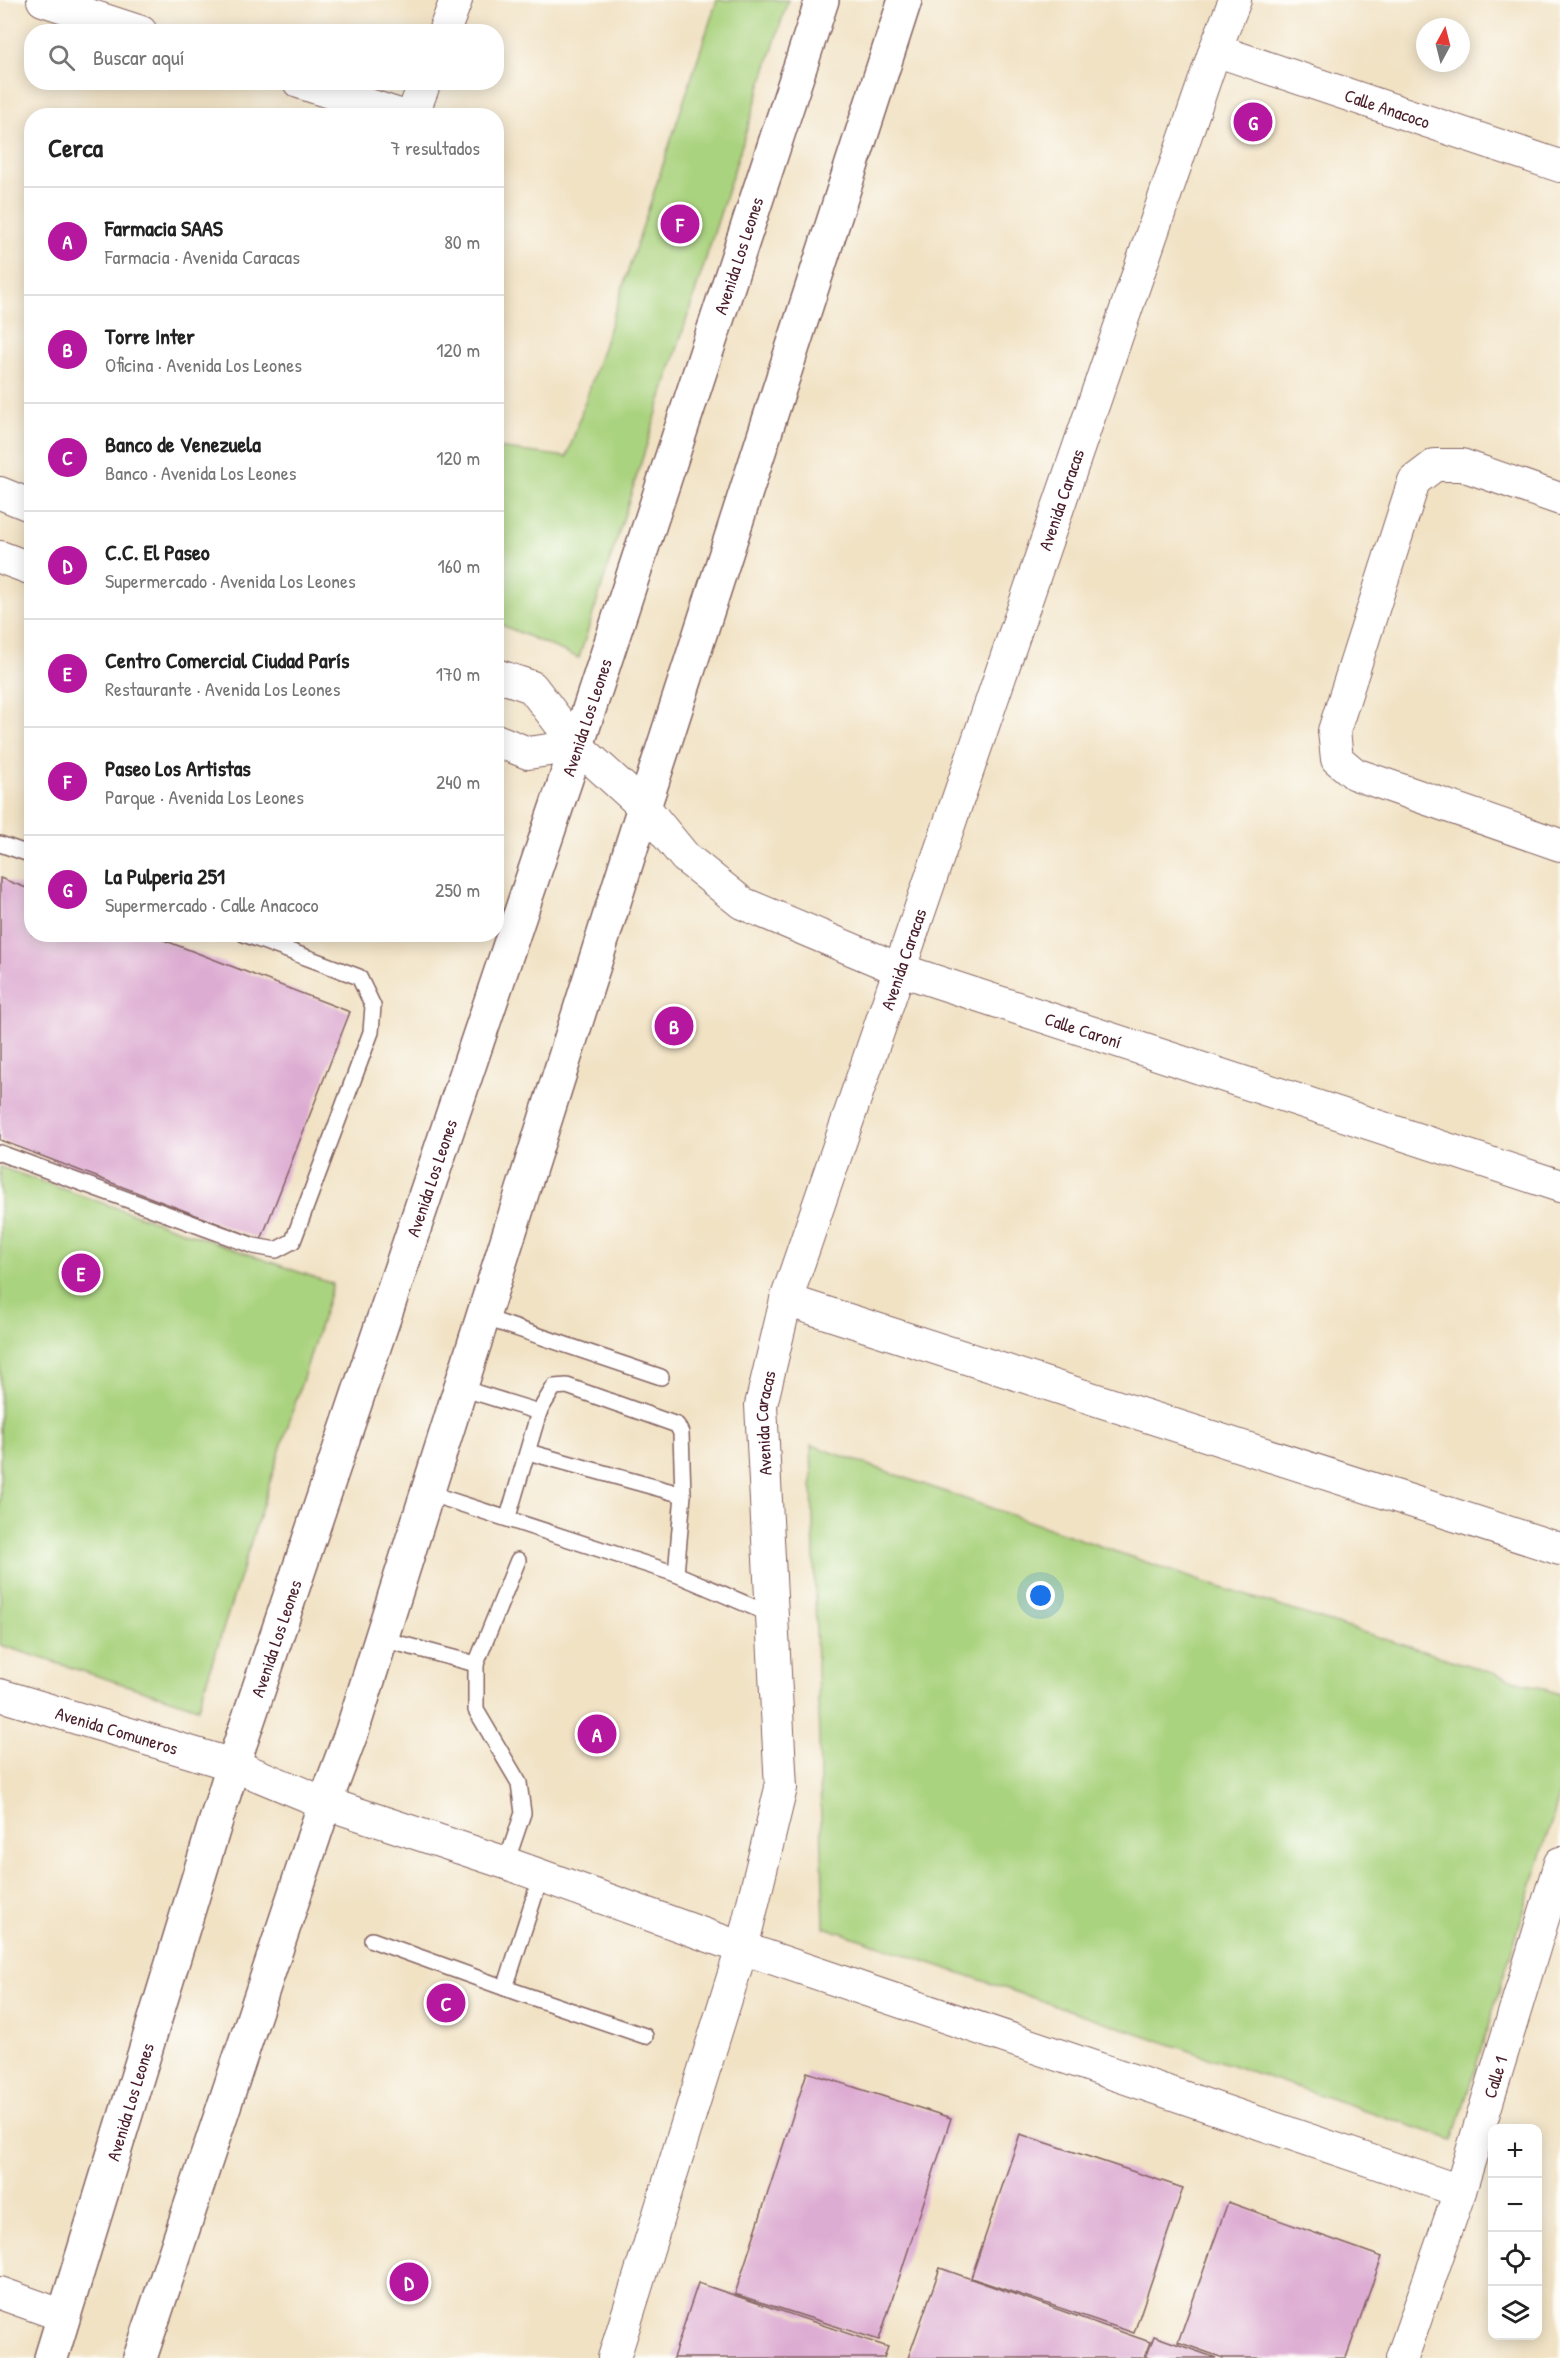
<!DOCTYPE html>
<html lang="es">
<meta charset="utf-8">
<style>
body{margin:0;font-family:"Patrick Hand",sans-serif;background:#f6f6f6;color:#222}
.controls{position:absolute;right:18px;bottom:18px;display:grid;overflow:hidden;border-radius:12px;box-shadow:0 3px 15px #0003}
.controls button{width:54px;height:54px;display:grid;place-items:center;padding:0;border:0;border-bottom:2px solid #e0e0e0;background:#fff;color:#222;font:30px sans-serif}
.compass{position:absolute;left:1416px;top:18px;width:54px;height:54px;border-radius:50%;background:#fff;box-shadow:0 3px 15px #0003;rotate:7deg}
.you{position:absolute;left:1041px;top:1596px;width:21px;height:21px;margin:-15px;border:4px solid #fff;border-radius:50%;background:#1a73e8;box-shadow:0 0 0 9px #1a73e833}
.badge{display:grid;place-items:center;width:39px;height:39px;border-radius:50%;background:#b5179e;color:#fff;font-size:20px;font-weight:700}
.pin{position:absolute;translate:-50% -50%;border:3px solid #fff;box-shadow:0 2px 6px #0006}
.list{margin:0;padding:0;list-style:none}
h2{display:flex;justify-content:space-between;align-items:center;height:78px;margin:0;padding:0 24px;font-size:26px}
h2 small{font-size:20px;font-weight:400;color:#767676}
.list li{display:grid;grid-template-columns:39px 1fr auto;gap:18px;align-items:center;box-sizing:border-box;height:108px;padding:0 24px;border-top:2px solid #e0e0e0}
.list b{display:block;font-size:22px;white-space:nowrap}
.list p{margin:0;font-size:20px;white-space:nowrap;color:#767676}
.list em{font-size:20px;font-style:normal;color:#767676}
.icon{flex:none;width:33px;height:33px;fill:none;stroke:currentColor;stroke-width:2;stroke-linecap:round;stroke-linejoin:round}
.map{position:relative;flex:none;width:1560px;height:2358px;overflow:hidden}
.search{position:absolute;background:#fff;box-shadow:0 3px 15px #0003;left:24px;top:24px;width:480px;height:66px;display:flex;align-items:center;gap:15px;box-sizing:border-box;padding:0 21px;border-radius:24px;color:#767676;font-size:22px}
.panel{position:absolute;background:#fff;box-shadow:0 3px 15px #0003;left:24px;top:108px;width:480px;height:834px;border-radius:24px}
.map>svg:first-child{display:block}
</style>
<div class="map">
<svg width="1560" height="2358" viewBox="0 0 1560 2358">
<rect width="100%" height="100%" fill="#fdfcf7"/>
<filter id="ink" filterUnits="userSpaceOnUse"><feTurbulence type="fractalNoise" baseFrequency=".0167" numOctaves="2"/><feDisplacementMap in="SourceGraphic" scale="12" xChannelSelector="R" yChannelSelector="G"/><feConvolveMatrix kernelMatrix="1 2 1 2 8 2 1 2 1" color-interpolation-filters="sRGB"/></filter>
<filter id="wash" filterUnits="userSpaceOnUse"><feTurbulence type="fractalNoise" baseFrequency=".008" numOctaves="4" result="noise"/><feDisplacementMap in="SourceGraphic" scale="24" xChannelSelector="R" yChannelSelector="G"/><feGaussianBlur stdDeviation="1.35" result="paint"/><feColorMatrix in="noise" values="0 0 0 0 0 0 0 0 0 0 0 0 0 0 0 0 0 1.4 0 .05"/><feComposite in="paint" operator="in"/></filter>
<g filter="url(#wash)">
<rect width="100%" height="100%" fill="#f1e2c4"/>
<!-- green -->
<g fill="#aad37f" stroke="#7a7955" stroke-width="1.5">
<path d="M717 0H788L579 658 497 623V448L567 457Z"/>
<path d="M0 1167 333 1284 198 1708 0 1645Z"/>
<path d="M811 1445 1203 1582 1560 1694V1794L1453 2140 824 1927Z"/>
</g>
<g id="blocks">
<!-- building -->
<g fill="#ddacd2">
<path d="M0 878 32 890V934H148L350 1012 261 1240 0 1140Z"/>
<path d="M807 2072 951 2118 879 2340 735 2294Z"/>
<path d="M1020 2134 1183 2188 1134 2333 971 2278Z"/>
<path d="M1228 2202 1382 2257 1346 2358H1223L1178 2342Z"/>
<path d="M940 2268 1150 2342 1144 2358H908Z"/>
<path d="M698 2283 888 2347 884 2358H673Z"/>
<path d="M1154 2336 1216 2358H1146Z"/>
</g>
</g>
</g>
<g filter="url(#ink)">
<use href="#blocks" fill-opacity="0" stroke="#846361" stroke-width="1.5"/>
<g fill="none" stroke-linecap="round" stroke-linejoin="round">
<defs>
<g id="service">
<path d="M0 844 32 855"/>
<path d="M0 1153 254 1246 276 1250 293 1241 371 1032 373 1006 359 977 244 934"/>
<path d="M483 1317 661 1377"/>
<path d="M528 1452 683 1495"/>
<path d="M428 1493 676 1574 683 1495 681 1433 677 1425 567 1386 554 1387 539 1412 461 1388"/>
<path d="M508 1517 539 1412"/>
<path d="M676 1574 772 1615"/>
<path d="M382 1639 476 1664"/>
<path d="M506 1863 523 1813 519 1783 476 1710V1664L518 1560"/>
<path d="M372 1940 505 1988 541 1876"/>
<path d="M505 1988 645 2036"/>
</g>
<g id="minor">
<path d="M43 0 141 32"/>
<path d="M444 32 456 0"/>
<path id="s1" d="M1215 50 1560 166"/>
<path d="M299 82 402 116"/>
<path d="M412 116 425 82"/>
<path d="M0 493 32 506"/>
<path d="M1560 499 1462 465H1435L1414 481 1334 731 1337 759 1355 774 1560 845"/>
<path d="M0 557 32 569"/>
<path id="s2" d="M496 675 532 687 577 746 644 807 685 857 742 903 901 970 1560 1186"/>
<path d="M496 740 528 753 577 746"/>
<path d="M786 1300 1560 1549"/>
<path id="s3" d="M0 1695 233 1765 325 1803 506 1863 742 1948 1460 2191"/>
<path d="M0 2293 64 2316"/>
<path id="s4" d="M614 2358 742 1948 781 1788 761 1405 786 1300 1215 50 1235 0"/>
<path id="s5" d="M1402 2358 1460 2191 1560 1863"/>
</g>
<g id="tertiary">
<path id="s6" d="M51 2358 233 1765 577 746 822 0"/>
<path d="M140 2358 325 1803 352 1731 644 807 905 0"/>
</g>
</defs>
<!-- service casing -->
<use href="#service" stroke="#846361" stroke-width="18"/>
<!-- minor casing -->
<use href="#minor" stroke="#846361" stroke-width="34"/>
<!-- tertiary casing -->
<use href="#tertiary" stroke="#846361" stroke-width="36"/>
<!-- service -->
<use href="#service" stroke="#fff" stroke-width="15"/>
<!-- minor -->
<use href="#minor" stroke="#fff" stroke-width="32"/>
<!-- tertiary -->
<use href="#tertiary" stroke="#fff" stroke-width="33"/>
</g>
</g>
<g text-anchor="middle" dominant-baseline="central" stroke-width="6" stroke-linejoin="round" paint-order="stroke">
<!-- street labels -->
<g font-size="18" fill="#4a1f2b" stroke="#fdfcf7">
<text stroke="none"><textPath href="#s1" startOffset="182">Calle Anacoco</textPath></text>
<text stroke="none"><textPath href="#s6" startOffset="2212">Avenida Los Leones</textPath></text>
<text stroke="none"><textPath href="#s4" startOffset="1932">Avenida Caracas</textPath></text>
<text stroke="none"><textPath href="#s6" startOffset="1726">Avenida Los Leones</textPath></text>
<text stroke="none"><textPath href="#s4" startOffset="1446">Avenida Caracas</textPath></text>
<text stroke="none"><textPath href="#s2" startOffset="705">Calle Caroní</textPath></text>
<text stroke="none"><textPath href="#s6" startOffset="1240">Avenida Los Leones</textPath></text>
<text stroke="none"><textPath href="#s4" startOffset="960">Avenida Caracas</textPath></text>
<text stroke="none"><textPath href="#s6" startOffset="754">Avenida Los Leones</textPath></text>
<text stroke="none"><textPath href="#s3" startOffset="122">Avenida Comuneros</textPath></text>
<text stroke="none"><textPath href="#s5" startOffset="296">Calle 1</textPath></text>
<text stroke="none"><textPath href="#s6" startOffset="268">Avenida Los Leones</textPath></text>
</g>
</g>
</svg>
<div class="controls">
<button>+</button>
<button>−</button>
<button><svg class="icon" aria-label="locate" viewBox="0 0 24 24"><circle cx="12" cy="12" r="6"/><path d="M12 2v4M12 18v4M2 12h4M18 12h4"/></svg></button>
<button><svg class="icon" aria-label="layers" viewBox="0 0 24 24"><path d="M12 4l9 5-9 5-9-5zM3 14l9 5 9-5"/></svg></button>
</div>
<svg class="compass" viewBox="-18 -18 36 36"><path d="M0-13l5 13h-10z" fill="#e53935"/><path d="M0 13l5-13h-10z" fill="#767676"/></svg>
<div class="you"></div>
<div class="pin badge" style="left:597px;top:1734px">A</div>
<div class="pin badge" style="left:674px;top:1026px">B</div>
<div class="pin badge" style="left:446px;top:2003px">C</div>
<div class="pin badge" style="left:409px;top:2282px">D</div>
<div class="pin badge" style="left:81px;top:1273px">E</div>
<div class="pin badge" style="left:680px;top:224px">F</div>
<div class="pin badge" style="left:1253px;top:122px">G</div>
<div class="search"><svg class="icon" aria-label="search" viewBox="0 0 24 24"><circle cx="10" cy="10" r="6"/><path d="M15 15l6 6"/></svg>Buscar aquí</div>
<section class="panel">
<h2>Cerca<small>7 resultados</small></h2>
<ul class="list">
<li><span class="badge">A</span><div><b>Farmacia SAAS</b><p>Farmacia · Avenida Caracas</p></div><em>80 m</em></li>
<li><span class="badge">B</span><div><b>Torre Inter</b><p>Oficina · Avenida Los Leones</p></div><em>120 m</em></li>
<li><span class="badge">C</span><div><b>Banco de Venezuela</b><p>Banco · Avenida Los Leones</p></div><em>120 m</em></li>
<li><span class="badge">D</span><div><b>C.C. El Paseo</b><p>Supermercado · Avenida Los Leones</p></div><em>160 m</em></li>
<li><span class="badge">E</span><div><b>Centro Comercial Ciudad París</b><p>Restaurante · Avenida Los Leones</p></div><em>170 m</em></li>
<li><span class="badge">F</span><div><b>Paseo Los Artistas</b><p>Parque · Avenida Los Leones</p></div><em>240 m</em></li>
<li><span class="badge">G</span><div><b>La Pulperia 251</b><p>Supermercado · Calle Anacoco</p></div><em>250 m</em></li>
</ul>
</section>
</div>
